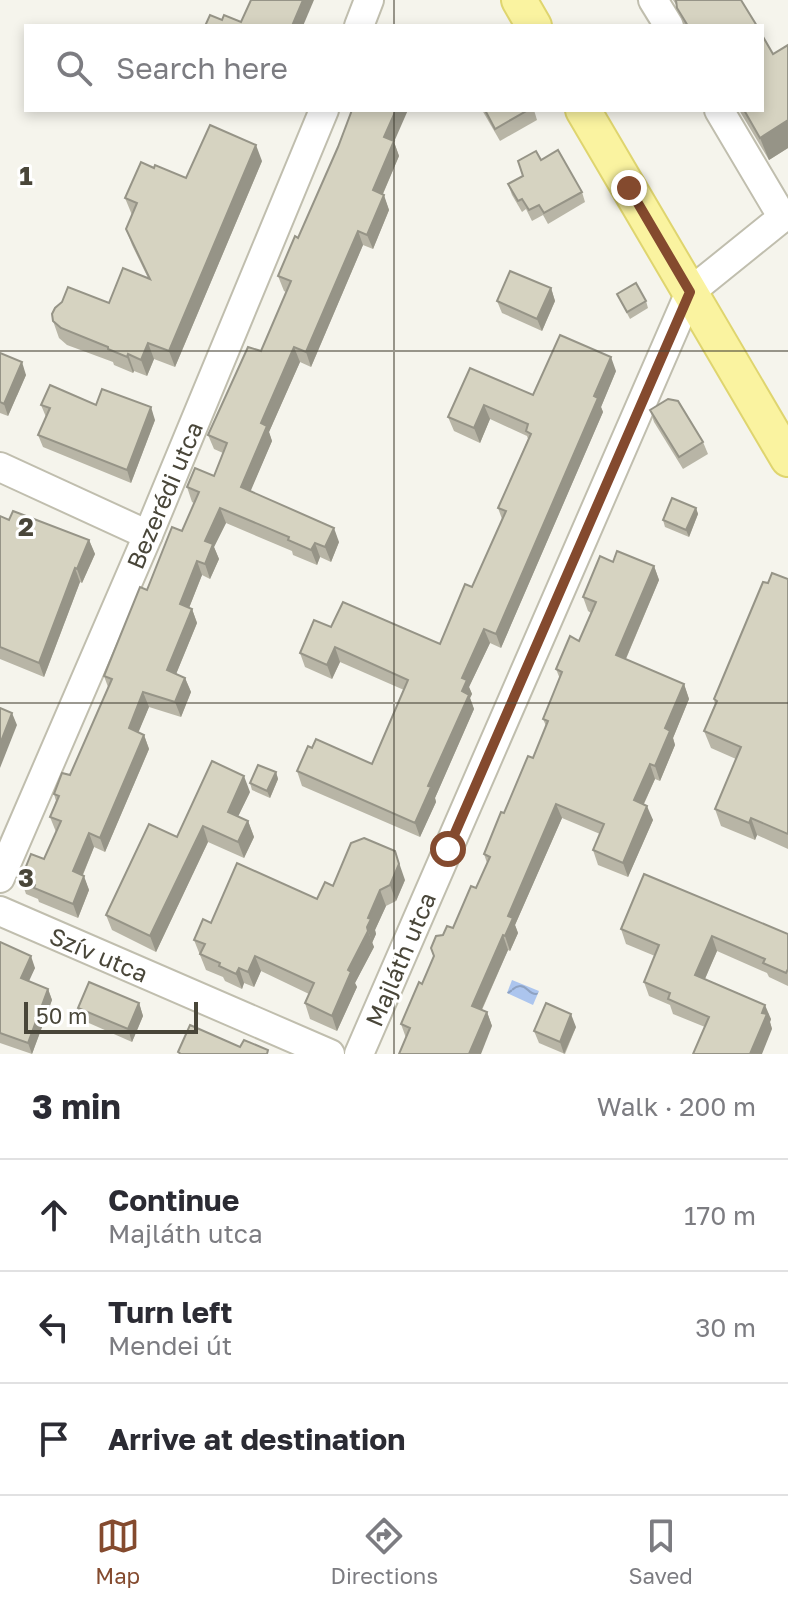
<!DOCTYPE html>
<meta charset="utf-8">
<style>
body{margin:0;font-family:"Golos Text",sans-serif;background:#f2f2f3;color:#2b2b33}
.scale{position:absolute;left:24px;bottom:20px;width:174px;box-sizing:border-box;padding-left:8px;border:4px solid #494639;border-top:0;font-size:22px;line-height:28px;white-space:nowrap;color:#494639;-webkit-text-stroke:6px #fff;paint-order:stroke}
.stop{position:absolute;width:24px;height:24px;margin:-18px;border:6px solid #844a2e;border-radius:50%;background:#fff}
.stop.end{background:#844a2e;border-color:#fff;box-shadow:0 2px 8px #0008}
.list{margin:0;padding:0;list-style:none}
h2{display:flex;justify-content:space-between;align-items:center;height:104px;margin:0;padding:0 32px;font-size:34px}
h2 small{font-size:26px;font-weight:400;color:#7c7c81}
.list li{display:grid;grid-template-columns:52px 1fr auto;gap:24px;align-items:center;box-sizing:border-box;height:112px;padding:0 32px;border-top:2px solid #e1e1e2}
.list b{display:block;font-size:30px;white-space:nowrap}
.list p{margin:0;font-size:26px;white-space:nowrap;color:#7c7c81}
.list em{font-size:26px;font-style:normal;color:#7c7c81}
.icon{flex:none;width:44px;height:44px;fill:none;stroke:currentColor;stroke-width:2;stroke-linecap:round;stroke-linejoin:round}
.map{position:relative;flex:none;width:788px;height:1054px;overflow:hidden}
.search{position:absolute;background:#fff;box-shadow:0 4px 12px #0003;left:24px;right:24px;top:24px;height:88px;display:flex;align-items:center;gap:20px;box-sizing:border-box;padding:0 28px;border-radius:0px;color:#7c7c81;font-size:30px}
.sheet{height:440px;background:#fff}
nav{display:flex;justify-content:space-around;align-items:center;box-sizing:border-box;height:112px;border-top:2px solid #e1e1e2;background:#fff;font-size:22px;color:#7c7c81}
nav a{display:grid;justify-items:center;gap:4px}
nav .on{color:#844a2e}
.map>svg:first-child{display:block}
</style>
<div class="map">
<svg width="788" height="1054" viewBox="0 0 788 1054">
<defs>
<pattern id="water-waves" width="16" height="10" patternUnits="userSpaceOnUse" patternTransform="scale(2)"><rect width="16" height="10" fill="#acc5ee"/><path d="M0 5q4-4 8 0t8 0" fill="none" stroke="#8ea2c2"/></pattern>
</defs>
<rect width="100%" height="100%" fill="#f5f4ec"/>
<!-- water -->
<path fill="url(#water-waves)" d="M512 980 539 991 533 1005 507 993Z"/>
<g fill="none" stroke-linecap="round" stroke-linejoin="round">
<defs>
<g id="minor">
<path d="M653 0 669 26"/>
<path d="M359 26 369 0"/>
<path d="M719 110 783 218"/>
<path d="M0 467 148 535"/>
<path d="M0 878 148 535 324 110"/>
<path d="M0 911 330 1054"/>
<path d="M359 1054 690 292 788 213"/>
</g>
<g id="major">
<path d="M519 0 534 26"/>
<path d="M583 110 788 459"/>
</g>
</defs>
<!-- minor casing -->
<use href="#minor" stroke="#c0beae" stroke-width="32"/>
<!-- major casing -->
<use href="#major" stroke="#dfd56f" stroke-width="38"/>
<!-- minor -->
<use href="#minor" stroke="#fff" stroke-width="28"/>
<!-- major -->
<use href="#major" stroke="#faf3a0" stroke-width="34"/>
</g>
<!-- wall -->
<g fill="#b8b5a6">
<path d="M673 0H741L757 26H684L677 6Z"/>
<path d="M788 45V148L769 160 739 110H762L773 54Z"/>
<path d="M482 110H534L537 120 500 141Z"/>
<path d="M394 142 399 156 383 194 389 210 373 249 363 245 311 367 300 362 269 432 272 441 250 491 339 542 331 562 320 557 317 565 293 555 292 551 226 523 214 547 219 559 210 579 202 575 189 608 192 609 197 623 176 674 185 678 191 692 181 717 149 707 138 732 144 735 149 749 105 852 94 847 83 875 89 890 78 918 39 902 38 899 26 894 21 879 44 859 56 832 50 817 56 801 54 794 70 775 108 687 104 676 147 590 182 531 194 503 192 502 187 487 214 476 223 453 214 449 208 435 261 351 286 292 284 291 278 276 298 238Z"/>
<path d="M541 160 582 192 585 202 548 224 543 215 532 221 526 209 522 212 512 195 508 184 523 176Z"/>
<path d="M262 161 175 367 154 359 147 376 134 371 133 373 114 365 113 362 67 345 59 338 53 321 62 302 109 303 148 278 132 245 126 229 132 215 125 198 154 168 186 178Z"/>
<path d="M551 288 555 301 542 331 502 313 497 301Z"/>
<path d="M617 294 646 301 648 308 630 319Z"/>
<path d="M0 353 26 375 8 416 0 413Z"/>
<path d="M470 368 533 395 616 371 601 407 603 412 501 648 490 643 469 687 472 694 470 698 474 709 435 798 436 802 420 837 302 786 297 771 312 748 372 764 404 690 340 662 332 679 305 667 300 653 331 627 440 644 472 587 502 519 498 508 528 439 527 436 490 419 480 443 454 431 448 417Z"/>
<path d="M41 405 155 420 131 483 43 447 38 435 46 417Z"/>
<path d="M650 410 703 442 708 454 683 469 654 422Z"/>
<path d="M696 508 698 514 689 537 665 527 663 520Z"/>
<path d="M0 516 9 520 89 540 95 554 82 583 80 582 44 677 0 659Z"/>
<path d="M613 562 654 566 659 580 626 659 684 684 689 699 673 738 675 745 660 781 655 779 644 804 653 820 628 877 598 865 593 850 600 834 562 818 515 925 518 933 510 951 508 950 482 1010 487 1012 492 1026 406 1038 401 1024 422 984 443 935 453 928 476 888 487 863 484 854 533 758 546 726 543 719 560 679 556 669 579 641 591 613 588 611 583 597Z"/>
<path d="M788 579V849L757 835 755 840 721 826 715 809 736 759 711 748 704 731 715 704 714 699 768 583Z"/>
<path d="M276 772 278 779 270 798 252 790 250 783Z"/>
<path d="M250 792 238 816 248 821 254 837 244 858 208 842 156 952 112 930 106 915 177 837Z"/>
<path d="M405 880 396 901 386 906 375 930 376 934 372 943 374 947 355 983 357 987 337 1031 310 1019 305 1003 309 994 261 971 254 987 244 983 242 989 225 981 223 977 206 970 194 940 211 923 317 899 333 886Z"/>
<path d="M621 929 788 934V986L769 977 767 973 717 951 705 979 771 1019 770 1022 772 1029 705 1027 673 1014 670 1005 649 996 644 982 655 956 626 944Z"/>
<path d="M0 942 35 968 28 981 48 989 52 1000 32 1054 0 1043Z"/>
<path d="M139 1003 143 1016 132 1042 82 1020 78 1008Z"/>
<path d="M576 1027 565 1054 539 1043 534 1031Z"/>
</g>
<!-- shaded-wall -->
<g fill="#969487">
<path d="M303 0H314L303 26H292Z"/>
<path d="M396 110H408L394 142 399 156 378 205 373 190 384 137Z"/>
<path d="M788 120V148L769 160 760 138Z"/>
<path d="M256 145 262 161 175 367 169 351Z"/>
<path d="M384 195 389 210 373 249 367 235Z"/>
<path d="M358 231 363 245 311 367 306 352Z"/>
<path d="M551 288 555 301 542 331 537 319Z"/>
<path d="M148 343 154 359 147 376 141 360Z"/>
<path d="M294 347 300 362 269 432 272 441 246 502 241 487 261 423Z"/>
<path d="M128 354 134 371 133 373 127 357Z"/>
<path d="M611 357 616 371 601 407 603 412 501 648 496 634Z"/>
<path d="M22 362 26 375 8 416 4 404Z"/>
<path d="M484 405 490 419 480 443 474 428Z"/>
<path d="M151 407 155 420 131 483 127 470Z"/>
<path d="M220 508 226 523 214 547 219 559 210 579 205 564V541Z"/>
<path d="M696 508 698 514 689 537 686 530Z"/>
<path d="M334 528 339 542 331 562 325 547Z"/>
<path d="M89 540 95 554 82 583 77 569Z"/>
<path d="M315 543 320 557 317 565 311 550Z"/>
<path d="M197 561 202 575 185 618 180 604Z"/>
<path d="M654 566 659 580 621 670 616 655Z"/>
<path d="M75 568 80 582 44 677 39 663Z"/>
<path d="M192 609 197 623 172 684 167 670Z"/>
<path d="M484 629 490 643 469 687 472 694 470 698 474 709 435 798 436 802 420 837 415 823 462 691V678Z"/>
<path d="M335 647 340 662 332 679 327 665Z"/>
<path d="M185 678 191 692 181 717 175 702Z"/>
<path d="M684 684 689 699 673 738 675 745 660 781 655 766 665 728Z"/>
<path d="M143 692 149 707 134 743 129 728Z"/>
<path d="M12 713 17 725 0 768V744Z"/>
<path d="M144 735 149 749 105 852 100 838Z"/>
<path d="M650 764 655 779 639 814 634 800Z"/>
<path d="M276 772 278 779 270 798 267 791Z"/>
<path d="M244 776 250 792 233 827 228 812Z"/>
<path d="M556 804 562 818 515 925 518 933 510 951 505 936 508 916Z"/>
<path d="M647 806 653 820 628 877 623 863Z"/>
<path d="M751 818 757 835 755 840 749 823Z"/>
<path d="M248 821 254 837 244 858 238 842Z"/>
<path d="M203 826 208 842 156 952 150 936Z"/>
<path d="M89 833 94 847 78 886 73 871Z"/>
<path d="M395 851 405 880 396 901 390 885Z"/>
<path d="M84 876 89 890 78 918 73 904Z"/>
<path d="M380 890 386 906 375 930 376 934 372 943 367 927 368 918Z"/>
<path d="M368 931 374 947 355 983 357 987 337 1031 332 1016 348 970Z"/>
<path d="M503 935 508 950 477 1020 472 1006Z"/>
<path d="M712 936 717 951 700 990 695 975Z"/>
<path d="M31 956 35 968 25 990 21 978Z"/>
<path d="M255 956 261 971 254 987 248 972Z"/>
<path d="M239 968 244 983 242 989 236 974Z"/>
<path d="M48 989 52 1000 32 1054 28 1043Z"/>
<path d="M139 1003 143 1016 132 1042 128 1029Z"/>
<path d="M765 1005 771 1019 770 1022 772 1029 762 1054H750Z"/>
<path d="M487 1012 492 1026 481 1054H469Z"/>
<path d="M571 1014 576 1027 564 1054 560 1042Z"/>
</g>
<!-- building -->
<g fill="#d6d3c1" stroke="#969487" stroke-width="2">
<path d="M251 0H303L292 26H205L210 15 222 20 224 15 241 22Z"/>
<path d="M676 0H741L757 26H688L677 8Z"/>
<path d="M762 35 773 54 788 45V120L760 138 744 110H762Z"/>
<path d="M352 110H396L384 137 394 141 373 190 384 195 367 235 358 231 306 352 294 347 261 423 267 426 241 487 334 528 325 547 315 543 311 550 288 540 289 537 220 508 205 541 213 544 205 564 197 561 180 604 192 609 167 670 185 678 175 702 143 692 129 728 144 735 100 838 89 833 73 871 84 876 73 904 34 888 35 885 21 879 31 854 44 859 61 821 50 817 59 796 54 794 62 773 70 775 112 679 104 676 140 587 147 590 172 527 182 531 199 492 187 487 195 468 214 476 227 443 208 435 248 347 261 351 291 281 278 276 295 236 298 238 338 147Z"/>
<path d="M485 110H528L495 129Z"/>
<path d="M210 125 256 145 169 351 148 343 141 360 128 354 127 357 108 349V347L61 328 53 321 52 314 55 308 62 302 68 287 109 303 123 268 150 279 126 229 137 203 125 198 141 162 154 168 155 165 186 178Z"/>
<path d="M558 150 582 192 544 213 539 205 529 210 522 199 518 201 508 184 523 176 518 161 536 151 541 160Z"/>
<path d="M510 271 551 288 537 319 497 301Z"/>
<path d="M636 283 646 301 627 312 617 294Z"/>
<path d="M560 335 611 357 594 396 598 398 496 634 484 629 462 678 467 680 462 691 469 695 428 786 431 787 415 823 297 771 308 746 312 748 316 739 372 764 408 680 335 647 327 665 300 653 314 620 331 627 343 602 440 644 465 584 472 587 506 511 498 508 531 434 526 431 528 424 484 405 474 428 448 417 470 368 533 395Z"/>
<path d="M0 353 22 362 4 404 0 402Z"/>
<path d="M50 385 96 405 102 389 151 407 127 470 38 435 50 408 41 405Z"/>
<path d="M668 399 678 401 703 442 679 457 650 410Z"/>
<path d="M672 498 696 508 686 530 663 520Z"/>
<path d="M13 511 89 540 77 569 75 568 39 663 0 647V516L9 520Z"/>
<path d="M617 551 654 566 616 655 684 684 665 728 670 731 655 766 650 764 634 800 647 806 623 863 593 850 604 824 556 804 508 916 513 918 505 936 503 935 472 1006 487 1012 469 1054H399L410 1028 401 1024 419 982 422 984 434 956 431 948 436 936 443 935 447 926 453 928 471 886 476 888 490 857 484 854 501 812 504 813 528 756 533 758 548 721 543 719 562 672 556 669 570 636 579 641 596 602 583 597 600 556 613 562Z"/>
<path d="M772 573 788 579V834L751 818 749 823 715 809 741 747 704 731 717 701 714 699 763 582 768 583Z"/>
<path d="M0 708 12 713 0 744Z"/>
<path d="M212 761 244 776 228 812 248 821 238 842 203 826 150 936 106 915 149 824 177 837Z"/>
<path d="M258 765 276 772 267 791 250 783Z"/>
<path d="M364 838 395 851 399 864 390 885 380 890 368 918 371 919 367 927 368 931 348 970 351 972 332 1016 305 1003 314 983 255 956 248 972 239 968 236 974 219 966 220 963 200 954 205 944 194 940 203 919 211 923 237 863 317 899 325 882 333 886 351 843Z"/>
<path d="M644 874 788 934V969L786 973 763 963 765 959 712 936 695 975 765 1005 762 1013 767 1014 750 1054H693L709 1017 668 999 670 993 644 982 659 945 621 929Z"/>
<path d="M0 942 31 956 21 978 48 989 28 1043 0 1033Z"/>
<path d="M89 982 139 1003 128 1029 78 1008Z"/>
<path d="M546 1003 571 1014 560 1042 534 1031Z"/>
<path d="M190 1025 240 1047 244 1040 268 1050 267 1054H181L178 1052Z"/>
</g>
<g fill="none" stroke-linecap="round" stroke-linejoin="round">
<!-- route -->
<path stroke="#844a2e" stroke-width="10" d="M448 849 690 292 629 188"/>
</g>
<!-- grid -->
<path fill="none" stroke="#494639" stroke-width="2" stroke-opacity="0.55" d="M394 0V26M394 110V1054M0 351H788M0 703H788"/>
<g text-anchor="middle" dominant-baseline="central" stroke-width="6" stroke-linejoin="round" paint-order="stroke">
<!-- street labels -->
<g font-size="24" fill="#494639" stroke="#fff">
<text transform="translate(164 495) rotate(-67)">Bezerédi utca</text>
<text transform="translate(99 954) rotate(23)">Szív utca</text>
<text transform="translate(400 959) rotate(-67)">Majláth utca</text>
</g>
</g>
<g font-size="26" text-anchor="middle" font-weight="bold" fill="#494639" stroke="#fff" stroke-width="6" stroke-linejoin="round" paint-order="stroke">
<text x="26" y="185">1</text>
<text x="26" y="536">2</text>
<text x="26" y="887">3</text>
</g>
</svg>
<div class="scale">50 m</div>
<div class="stop" style="left:448px;top:849px"></div>
<div class="stop end" style="left:629px;top:188px"></div>
<div class="search"><svg class="icon" aria-label="search" viewBox="0 0 24 24"><circle cx="10" cy="10" r="6"/><path d="M15 15l6 6"/></svg>Search here</div>
</div>
<section class="sheet">
<h2>3 min<small>Walk · 200 m</small></h2>
<ul class="list">
<li><svg class="icon" aria-label="ahead" viewBox="0 0 24 24"><path d="M12 20V5M6 11l6-6 6 6"/></svg><div><b>Continue</b><p>Majláth utca</p></div><em>170 m</em></li>
<li><svg class="icon" aria-label="left" viewBox="0 0 24 24"><path d="M17 20v-9H6M10 6l-5 5 5 5"/></svg><div><b>Turn left</b><p>Mendei út</p></div><em>30 m</em></li>
<li><svg class="icon" aria-label="arrive" viewBox="0 0 24 24"><path d="M6 21V4h12l-3 4 3 4H6"/></svg><div><b>Arrive at destination</b></div></li>
</ul>
</section>
<nav>
<a class="on"><svg class="icon" aria-label="map" viewBox="0 0 24 24"><path d="M3 6l6-2 6 2 6-2v14l-6 2-6-2-6 2zM9 4v14M15 6v14"/></svg>Map</a>
<a><svg class="icon" aria-label="directions" viewBox="0 0 24 24"><path d="M12 3l9 9-9 9-9-9zM9 14v-3h6M13 9l2 2-2 2"/></svg>Directions</a>
<a><svg class="icon" aria-label="saved" viewBox="0 0 24 24"><path d="M7 4h10v16l-5-4-5 4z"/></svg>Saved</a>
</nav>
